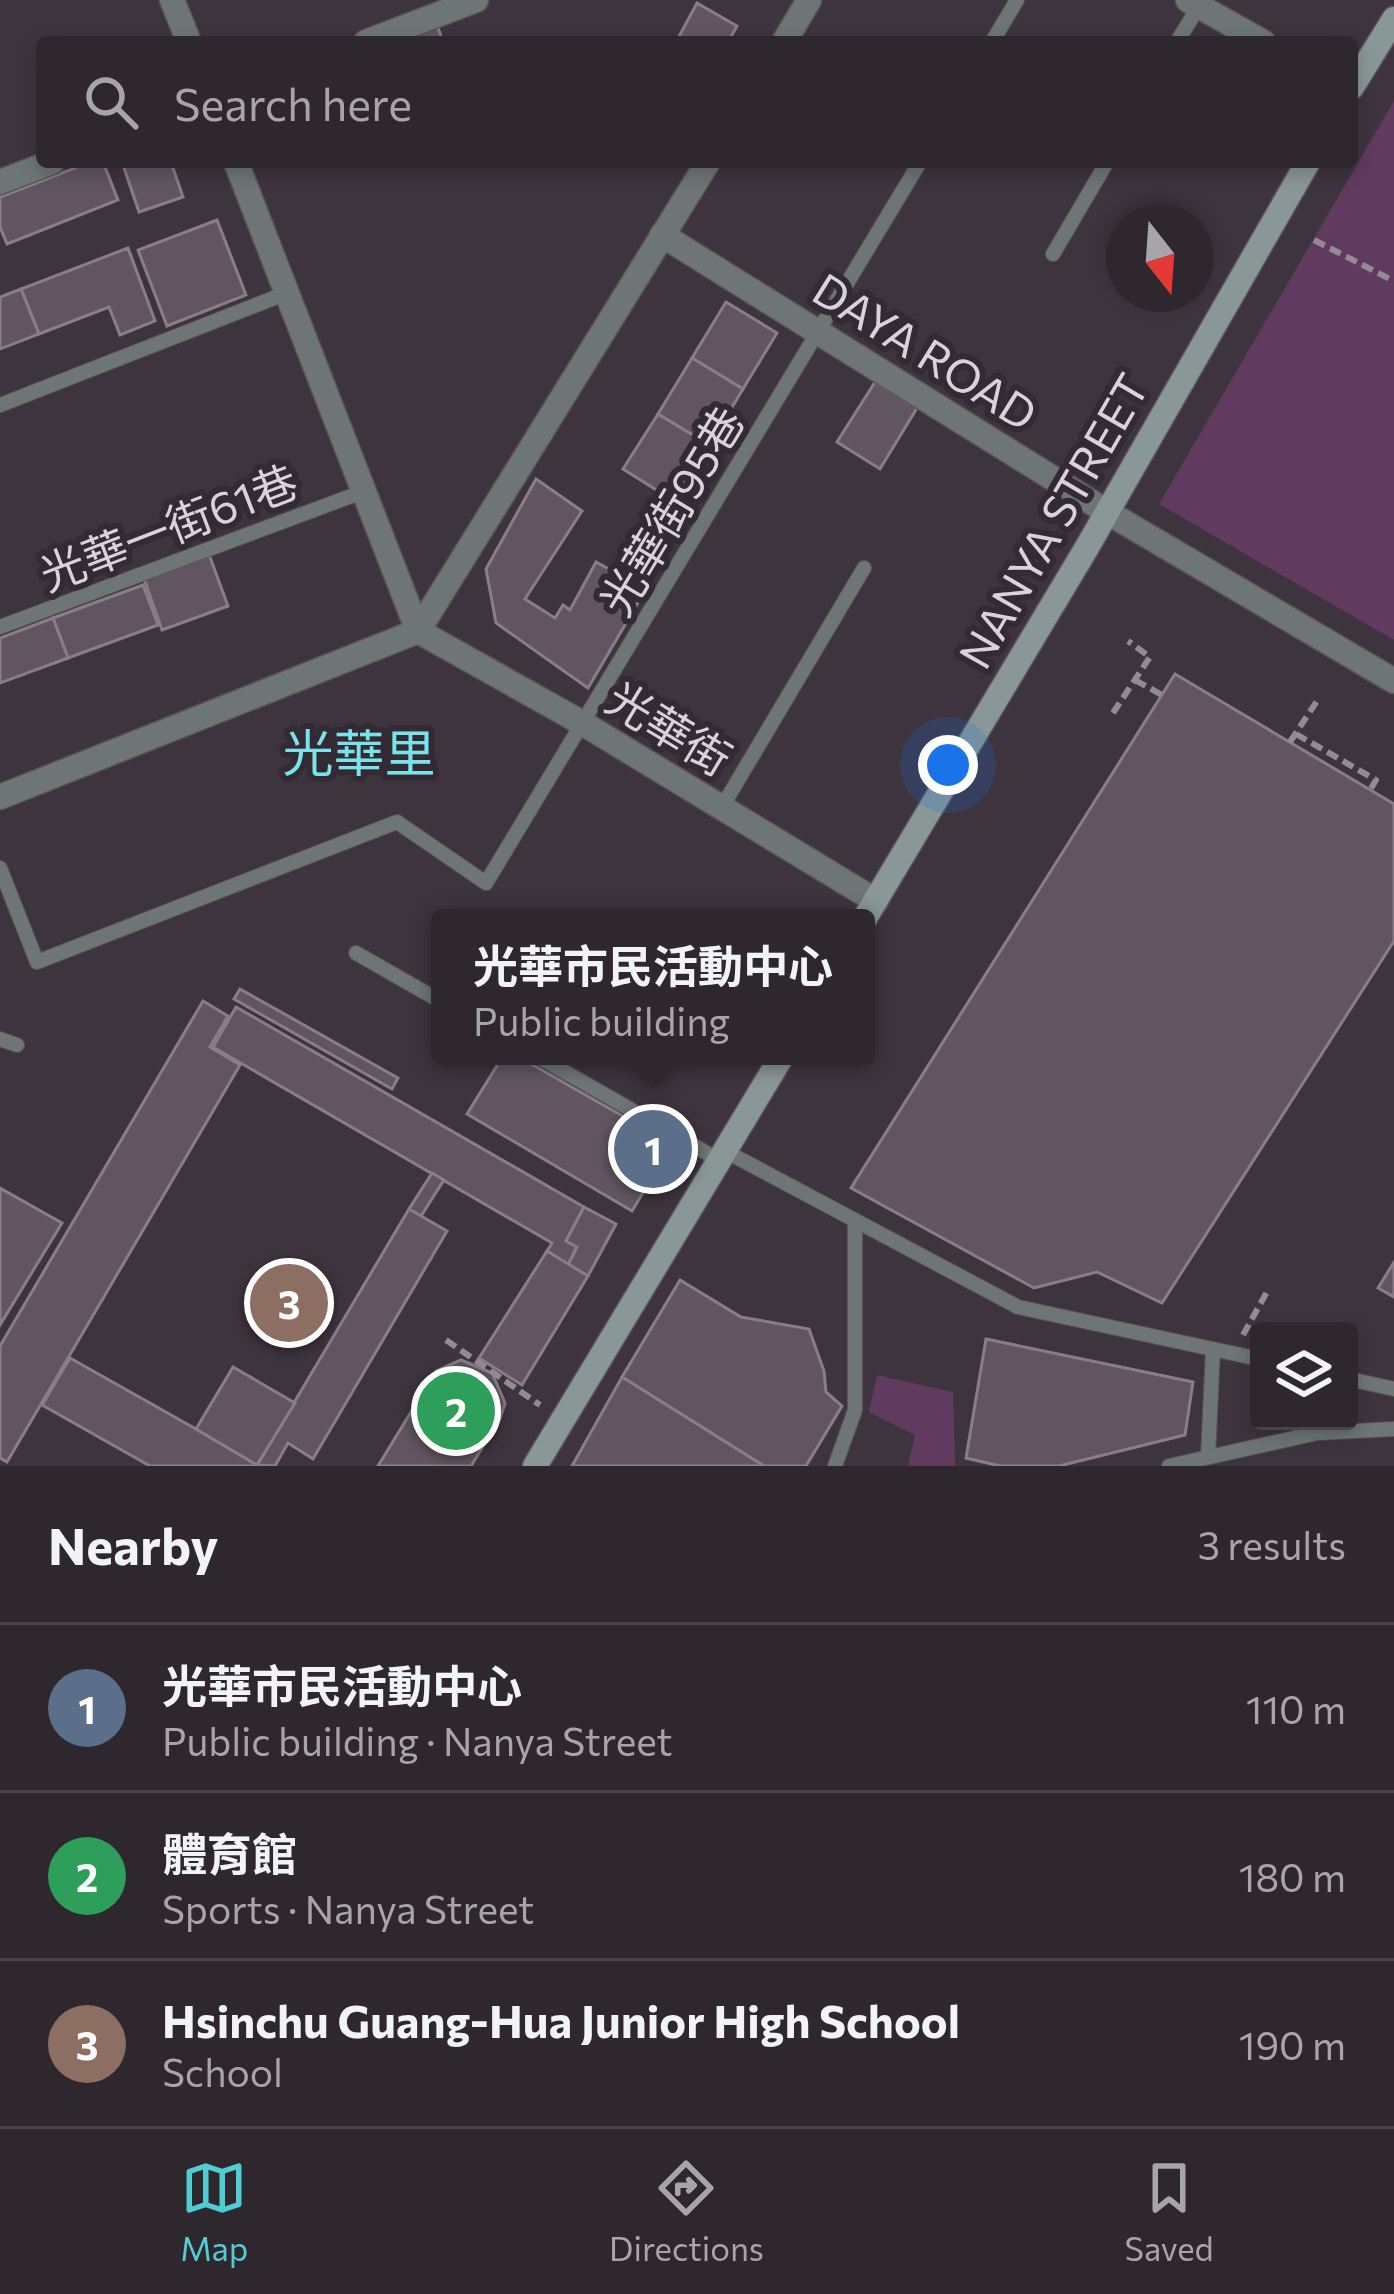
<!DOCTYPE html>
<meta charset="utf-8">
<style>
body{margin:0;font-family:Commissioner,"Noto Sans TC",sans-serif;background:#3a333a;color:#f1f3f6}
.controls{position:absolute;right:36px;bottom:36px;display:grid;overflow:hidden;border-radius:12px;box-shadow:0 6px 18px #0003}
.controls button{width:108px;height:108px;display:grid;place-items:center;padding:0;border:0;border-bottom:3px solid #49444a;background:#2e272e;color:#f1f3f6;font:60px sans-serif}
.compass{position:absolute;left:1106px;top:204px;width:108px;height:108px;border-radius:50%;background:#2e272e;box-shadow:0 6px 18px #0003;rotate:163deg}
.you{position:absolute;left:948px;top:765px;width:42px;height:42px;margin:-30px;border:9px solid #fff;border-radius:50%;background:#1a73e8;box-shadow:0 0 0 18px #1a73e833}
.badge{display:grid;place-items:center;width:78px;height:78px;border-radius:50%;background:#51ccd3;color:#fff;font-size:39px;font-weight:700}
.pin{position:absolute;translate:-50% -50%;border:6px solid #fff;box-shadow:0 3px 12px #0006}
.popup{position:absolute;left:431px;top:909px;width:444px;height:156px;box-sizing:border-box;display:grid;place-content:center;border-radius:12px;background:#2e272e;filter:drop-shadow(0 3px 9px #0005);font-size:39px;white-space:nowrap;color:#a7a5aa}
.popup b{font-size:45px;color:#f1f3f6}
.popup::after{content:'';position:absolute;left:50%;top:100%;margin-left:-24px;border:24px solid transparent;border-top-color:#2e272e}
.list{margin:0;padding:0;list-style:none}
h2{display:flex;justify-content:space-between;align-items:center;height:156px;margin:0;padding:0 48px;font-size:51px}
h2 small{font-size:39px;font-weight:400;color:#a7a5aa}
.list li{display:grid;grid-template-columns:78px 1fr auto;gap:36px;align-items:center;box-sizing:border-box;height:168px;padding:0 48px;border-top:3px solid #49444a}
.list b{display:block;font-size:45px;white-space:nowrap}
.list p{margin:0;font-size:39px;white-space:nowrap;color:#a7a5aa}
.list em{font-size:39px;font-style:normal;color:#a7a5aa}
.icon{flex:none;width:66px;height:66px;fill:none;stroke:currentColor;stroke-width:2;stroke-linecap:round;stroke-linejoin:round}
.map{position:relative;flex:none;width:1394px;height:1466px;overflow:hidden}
.search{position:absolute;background:#2e272e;box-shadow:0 6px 18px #0003;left:36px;right:36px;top:36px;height:132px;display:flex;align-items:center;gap:30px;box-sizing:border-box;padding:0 42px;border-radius:12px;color:#a7a5aa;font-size:45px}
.sheet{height:660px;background:#2e272e}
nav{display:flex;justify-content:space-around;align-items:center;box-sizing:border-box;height:168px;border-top:3px solid #49444a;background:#2e272e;font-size:33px;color:#a7a5aa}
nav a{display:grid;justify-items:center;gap:6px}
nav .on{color:#51ccd3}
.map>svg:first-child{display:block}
</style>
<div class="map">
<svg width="1394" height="1466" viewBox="0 0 1394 1466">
<rect width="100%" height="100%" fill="#3e343d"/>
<!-- green -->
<g fill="#613a5f">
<path d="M1394 101V640L1159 504Z"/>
<path d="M877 1375 953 1392 955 1466H908L915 1435 869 1412Z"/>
</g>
<!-- building -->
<g fill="#615660" stroke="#897d88" stroke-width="3">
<path d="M697 3 737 26 728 42H676Z"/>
<path d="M437 25 443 42H391Z"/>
<path d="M90 162H103L118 200 7 244 0 227V197Z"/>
<path d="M122 162H171L183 197 139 212Z"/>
<path d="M217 220 246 295 167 326 138 250Z"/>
<path d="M128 248 155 321 120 335 109 307 39 334 21 289Z"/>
<path d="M21 289 39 334 0 349V297Z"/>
<path d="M726 302 777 333 743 389 692 358Z"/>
<path d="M692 358 743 389 709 445 658 414Z"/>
<path d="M875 382 917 408 880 469 837 442Z"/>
<path d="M658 414 709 445 674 501 623 469Z"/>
<path d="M536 479 582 511 525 599 555 618 563 605 570 610 596 562 646 589 588 688 496 623 486 569Z"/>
<path d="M207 549 228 606 162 630 142 573Z"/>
<path d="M143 585 158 625 68 658 53 618Z"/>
<path d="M53 618 68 658 0 683V638Z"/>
<path d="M1175 674 1394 804V941L1162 1303 1097 1272 1034 1288 851 1188Z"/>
<path d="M240 989 398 1078 392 1089 234 999Z"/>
<path d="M203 1001 228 1016 210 1047 240 1065 7 1462 0 1458V1346Z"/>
<path d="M236 1007 584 1207 566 1241 577 1247 568 1265 547 1251 552 1243 213 1047Z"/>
<path d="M503 1056H517L672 1144 632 1211 467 1114Z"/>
<path d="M432 1173 444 1180 421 1216 409 1209Z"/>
<path d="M0 1188 62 1223 0 1325Z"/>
<path d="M584 1207 616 1224 588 1276 568 1265 577 1247 566 1241Z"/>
<path d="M409 1209 447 1231 313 1459 288 1443 275 1466 257 1465Z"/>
<path d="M547 1251 588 1276 522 1385 479 1358Z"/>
<path d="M1394 1262V1297L1378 1288Z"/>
<path d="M680 1280 741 1317 809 1329 824 1371 826 1392 842 1406 806 1466H764L622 1377Z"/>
<path d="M986 1339 1193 1382 1185 1435 1059 1466H1000L966 1458Z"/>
<path d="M70 1358 196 1429 259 1466H150L42 1405Z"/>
<path d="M461 1360 492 1373 505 1403 500 1419 471 1466H378L436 1371Z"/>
<path d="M233 1367 295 1403 257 1465 196 1429Z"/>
<path d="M622 1377 764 1466H572Z"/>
</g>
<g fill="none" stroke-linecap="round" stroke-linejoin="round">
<defs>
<g id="lane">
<path d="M992 42 1017 0"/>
<path d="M1177 42 1199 6"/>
<path d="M1053 254 1107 162"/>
<path d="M0 405 287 293"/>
<path d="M0 627 362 492"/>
<path d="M722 807 864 568"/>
<path d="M0 868 37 962 397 822 486 883 920 162"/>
<path d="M356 953 440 1001"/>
<path d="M0 1039 17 1045"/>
<path d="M537 1056 719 1160"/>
<path d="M725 1151 1018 1307 1259 1359"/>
<path d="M1349 1379 1394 1389"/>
<path d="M1208 1457 1213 1349"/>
<path d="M835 1466 855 1410V1220"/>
<path d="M1169 1466 1317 1433 1394 1429"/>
</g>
<g id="street">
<path d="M172 0 189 42"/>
<path d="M1188 0 1263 42"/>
<path d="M366 42 476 0"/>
<path d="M784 42 809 0"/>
<path d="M236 162 418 631 584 724 876 901"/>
<path d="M0 182 52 162"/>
<path d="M662 235 1107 512 1394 681"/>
<path d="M0 797 418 631 708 162"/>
</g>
<g id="secondary">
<path d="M1352 87 1394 19"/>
<path d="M865 918 1086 549 1308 162"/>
<path d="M535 1466 782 1056"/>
</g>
</defs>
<!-- lane casing -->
<use href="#lane" stroke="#5a5159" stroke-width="16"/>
<!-- street casing -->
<use href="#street" stroke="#5a5159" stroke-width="27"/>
<!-- secondary casing -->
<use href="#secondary" stroke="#5a5159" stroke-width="27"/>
<!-- path -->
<g stroke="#938b93" stroke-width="6" stroke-dasharray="12 6" stroke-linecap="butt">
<path d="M1314 240 1394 281"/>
<path d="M1135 680 1162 695"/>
<path d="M1113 713 1150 657 1128 641"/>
<path d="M1296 734 1376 780 1370 790"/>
<path d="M1290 742 1319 698"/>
<path d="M1243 1335 1268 1290"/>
<path d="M446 1340 540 1405"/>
</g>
<!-- lane -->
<use href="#lane" stroke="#6d7575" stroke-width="14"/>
<!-- street -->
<use href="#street" stroke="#6d7575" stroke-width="24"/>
<!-- secondary -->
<use href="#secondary" stroke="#8a9797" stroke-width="24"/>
</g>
<g text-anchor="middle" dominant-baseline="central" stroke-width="12" stroke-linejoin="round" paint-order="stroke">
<!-- street labels -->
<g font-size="45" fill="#d9d3d9" stroke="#332a33">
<text transform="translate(926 350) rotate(32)">DAYA ROAD</text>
<text transform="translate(670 510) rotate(-59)">光華街95巷</text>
<text transform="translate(1052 520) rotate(-60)">NANYA STREET</text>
<text transform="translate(168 526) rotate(-21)">光華一街61巷</text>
<text transform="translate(670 727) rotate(31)">光華街</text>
</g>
<!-- quarter labels -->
<g font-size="51" fill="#78e4e9" stroke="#332a33">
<text x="359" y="751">光華里</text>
</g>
</g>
</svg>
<div class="controls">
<button><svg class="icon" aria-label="layers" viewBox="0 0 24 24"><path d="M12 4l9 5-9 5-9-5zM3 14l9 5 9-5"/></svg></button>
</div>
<svg class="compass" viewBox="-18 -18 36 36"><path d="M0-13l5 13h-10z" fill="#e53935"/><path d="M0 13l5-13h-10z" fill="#a7a5aa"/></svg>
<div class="you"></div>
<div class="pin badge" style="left:653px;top:1149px;background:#5c6f8a">1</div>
<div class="popup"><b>光華市民活動中心</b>Public building</div>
<div class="pin badge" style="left:456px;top:1411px;background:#2e9e5b">2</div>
<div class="pin badge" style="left:289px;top:1303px;background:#8d6e63">3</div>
<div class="search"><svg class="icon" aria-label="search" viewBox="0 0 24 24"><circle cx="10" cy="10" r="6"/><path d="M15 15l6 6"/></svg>Search here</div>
</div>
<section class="sheet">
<h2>Nearby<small>3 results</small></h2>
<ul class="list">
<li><span class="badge" style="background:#5c6f8a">1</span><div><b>光華市民活動中心</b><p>Public building · Nanya Street</p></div><em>110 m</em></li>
<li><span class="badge" style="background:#2e9e5b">2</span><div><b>體育館</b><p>Sports · Nanya Street</p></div><em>180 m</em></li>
<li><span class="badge" style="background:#8d6e63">3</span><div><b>Hsinchu Guang-Hua Junior High School</b><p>School</p></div><em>190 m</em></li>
</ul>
</section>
<nav>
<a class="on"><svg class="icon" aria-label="map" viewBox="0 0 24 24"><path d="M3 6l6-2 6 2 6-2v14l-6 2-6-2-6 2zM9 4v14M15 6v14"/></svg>Map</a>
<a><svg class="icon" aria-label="directions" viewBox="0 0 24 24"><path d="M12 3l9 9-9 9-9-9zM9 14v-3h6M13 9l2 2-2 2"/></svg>Directions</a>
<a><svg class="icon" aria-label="saved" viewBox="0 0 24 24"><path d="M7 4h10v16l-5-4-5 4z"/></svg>Saved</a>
</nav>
